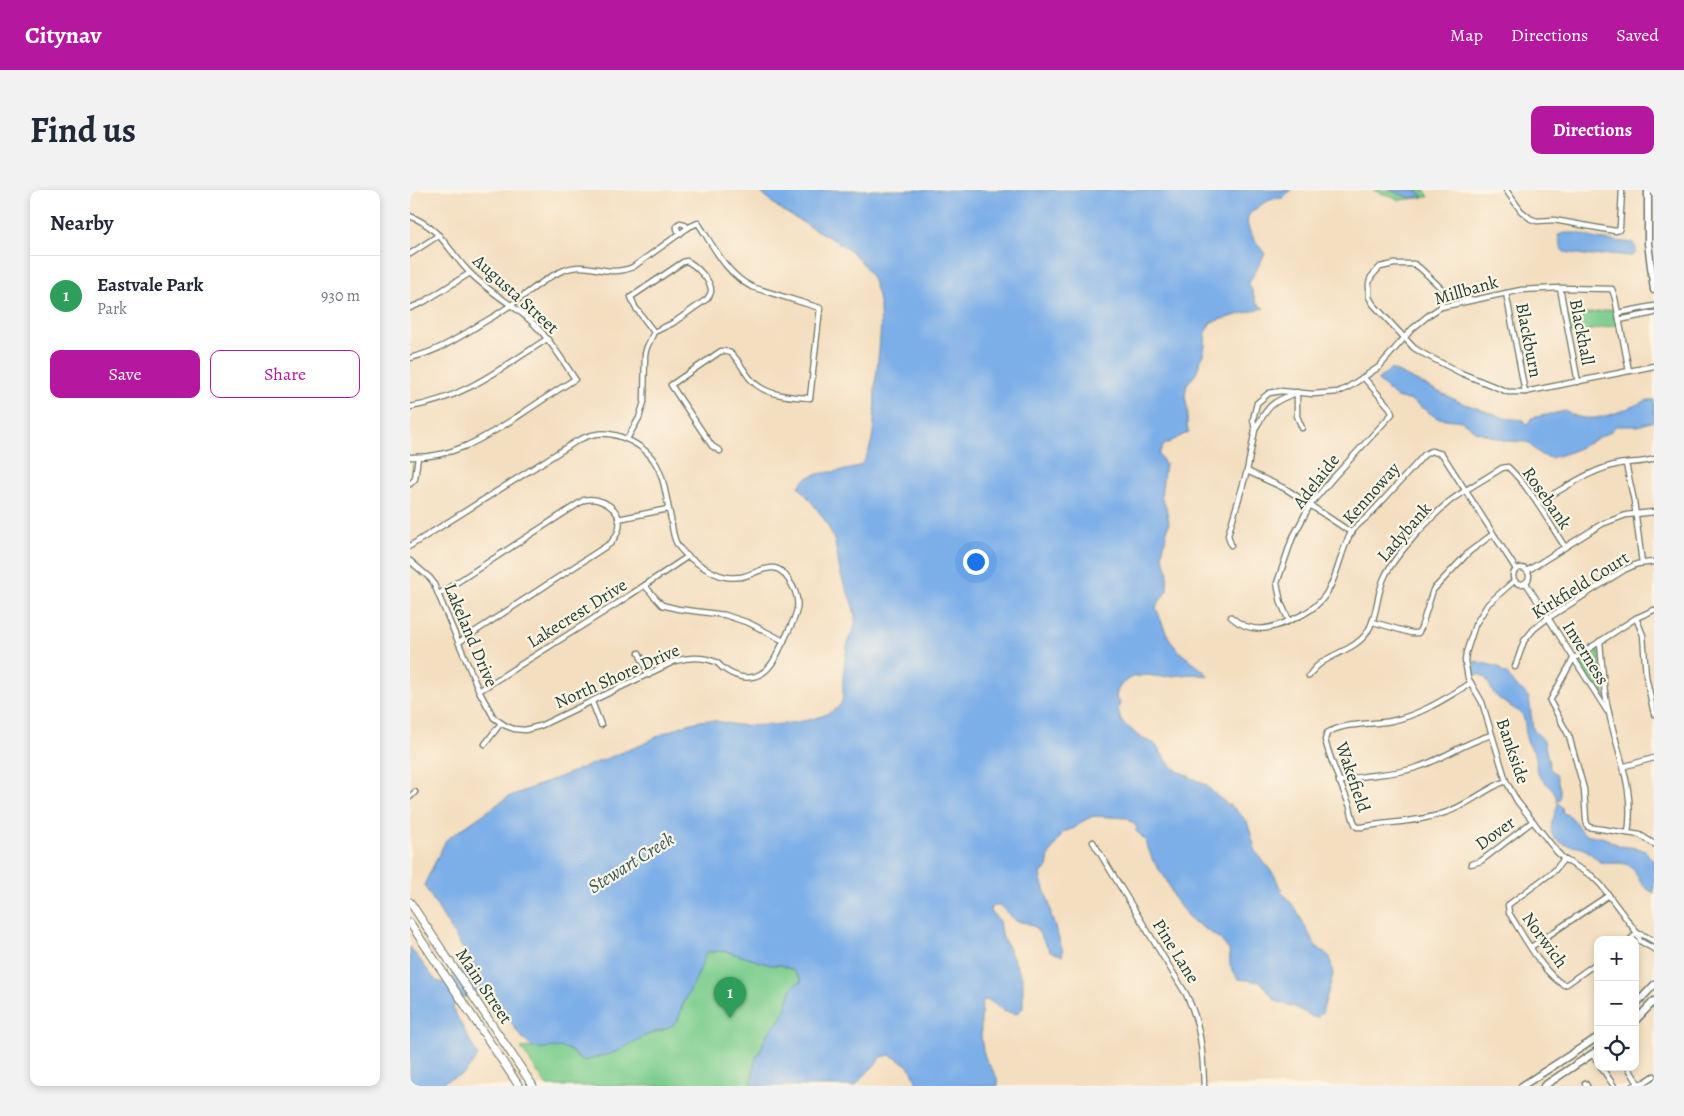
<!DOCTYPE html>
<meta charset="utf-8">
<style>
body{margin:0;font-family:Alegreya,serif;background:#f2f2f3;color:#1f2937}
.controls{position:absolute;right:15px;bottom:15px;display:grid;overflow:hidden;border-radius:10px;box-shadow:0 2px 8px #0003}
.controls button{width:45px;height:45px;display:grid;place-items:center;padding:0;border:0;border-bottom:1px solid #e0e1e3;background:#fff;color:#1f2937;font:25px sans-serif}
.you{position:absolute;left:565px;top:371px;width:18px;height:18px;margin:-12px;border:4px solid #fff;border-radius:50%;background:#1a73e8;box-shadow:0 0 0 8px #1a73e833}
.badge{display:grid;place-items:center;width:32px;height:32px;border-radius:50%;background:#b5179e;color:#fff;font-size:16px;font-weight:700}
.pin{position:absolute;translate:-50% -41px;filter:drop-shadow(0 1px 2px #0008)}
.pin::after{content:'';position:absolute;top:26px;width:18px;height:15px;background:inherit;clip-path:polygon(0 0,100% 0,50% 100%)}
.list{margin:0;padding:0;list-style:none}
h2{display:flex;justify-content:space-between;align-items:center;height:65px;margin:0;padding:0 20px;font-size:21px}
h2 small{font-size:16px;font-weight:400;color:#747a83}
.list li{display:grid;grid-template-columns:32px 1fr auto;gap:15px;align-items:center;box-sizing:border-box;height:80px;padding:0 20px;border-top:1px solid #e0e1e3}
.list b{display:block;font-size:19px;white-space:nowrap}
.list p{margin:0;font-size:16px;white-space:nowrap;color:#747a83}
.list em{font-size:16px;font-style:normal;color:#747a83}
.actions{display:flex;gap:10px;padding:15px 20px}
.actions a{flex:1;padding:11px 0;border:1px solid #b5179e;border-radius:10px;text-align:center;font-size:18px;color:#b5179e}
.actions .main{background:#b5179e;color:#fff}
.icon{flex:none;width:28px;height:28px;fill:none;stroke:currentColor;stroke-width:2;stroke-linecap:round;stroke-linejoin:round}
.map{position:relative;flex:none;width:1244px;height:896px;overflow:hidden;border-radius:10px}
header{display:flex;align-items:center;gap:30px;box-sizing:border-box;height:70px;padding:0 25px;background:#b5179e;color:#fff}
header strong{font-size:24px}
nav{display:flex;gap:28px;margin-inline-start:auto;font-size:18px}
.intro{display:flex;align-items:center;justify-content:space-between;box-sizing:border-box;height:120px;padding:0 30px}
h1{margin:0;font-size:35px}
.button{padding:12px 22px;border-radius:10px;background:#b5179e;color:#fff;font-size:18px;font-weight:700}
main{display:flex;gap:30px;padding:0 30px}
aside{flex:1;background:#fff;border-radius:10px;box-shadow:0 2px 8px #0003}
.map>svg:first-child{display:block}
</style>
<header>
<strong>Citynav</strong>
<nav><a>Map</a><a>Directions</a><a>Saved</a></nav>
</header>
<div class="intro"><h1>Find us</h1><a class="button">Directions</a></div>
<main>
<aside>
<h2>Nearby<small></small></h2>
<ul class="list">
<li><span class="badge" style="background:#2e9e5b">1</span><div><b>Eastvale Park</b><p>Park</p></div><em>930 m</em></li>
</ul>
<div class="actions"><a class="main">Save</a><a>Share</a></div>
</aside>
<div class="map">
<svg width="1244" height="896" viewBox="0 0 1244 896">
<rect width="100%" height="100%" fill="#fcf5e5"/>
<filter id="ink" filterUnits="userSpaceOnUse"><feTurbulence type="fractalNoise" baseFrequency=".02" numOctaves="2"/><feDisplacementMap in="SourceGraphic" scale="10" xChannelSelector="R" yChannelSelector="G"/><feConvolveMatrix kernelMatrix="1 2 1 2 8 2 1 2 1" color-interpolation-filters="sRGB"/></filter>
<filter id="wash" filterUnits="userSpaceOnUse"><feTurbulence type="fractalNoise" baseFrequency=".0096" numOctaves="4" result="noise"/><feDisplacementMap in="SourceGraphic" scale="20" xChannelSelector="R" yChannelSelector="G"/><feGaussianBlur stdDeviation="1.12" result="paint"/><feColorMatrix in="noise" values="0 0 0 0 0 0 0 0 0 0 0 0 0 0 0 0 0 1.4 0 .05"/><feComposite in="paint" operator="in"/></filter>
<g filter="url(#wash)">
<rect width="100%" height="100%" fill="#f4dec0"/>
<!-- green -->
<g fill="#7bcd8e" stroke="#4d8561">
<path d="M963 0H1015L1019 7 989 10Z"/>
<path d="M1205 119 1207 135 1161 144 1157 127Z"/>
<path d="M1183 458 1189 461 1195 509 1194 512 1168 472V469Z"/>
<path d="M315 761 361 775H371L384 781 391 789V792L382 798 373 826 356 846 350 862 346 867 343 880 342 893 344 896H137L111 858 152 857 159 859 168 869 188 867 197 863 206 862 230 848 245 842 252 841 268 830 277 804 290 779 292 770 297 762Z"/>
</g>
<!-- water -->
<g fill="#7baee8" stroke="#4d768e">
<path d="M349 0H881L873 8C863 8 856 11 848 17 845 20 841 22 839 25 832 37 849 55 855 64L839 93 847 114 854 118 801 132 796 141 795 156 792 168 785 185 777 194 775 206 778 222 777 236 779 242 754 255 749 264 755 274 751 307 756 317 759 332 752 364 758 381 757 400 746 417C752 433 758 452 771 463 780 471 790 477 799 486L781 484 752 487 736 485 723 487 711 494 707 502 706 509 710 512 708 520 711 531 731 548 745 554 759 574 768 581 796 595 808 607 825 619 837 631 846 662 865 686 872 702 886 719 905 755 920 767 923 785 912 823 908 827H903L887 818 866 811 851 792 828 789 820 775 819 760 810 749 780 729 765 710 756 689 743 671 735 650 726 641 727 637 717 628 684 626 673 631 665 638 653 642 639 665 637 678 630 684C632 698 641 712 641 725L653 761 652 766 640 761 626 738 617 733 606 731 590 716H582L580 720 589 731 591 743 613 789V818L606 824 595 821 578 810 572 811C571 830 569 849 575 867 579 877 589 885 588 896H507C503 877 497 874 480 865L471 867C464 878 453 885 445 896H344L342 893 343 880 346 867 350 862 356 846 373 826 382 798 387 793 391 792V789L384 781 371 775H361L315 761 297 762C293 768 292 773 290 780 285 792 278 803 273 814 270 820 270 828 266 832 259 840 251 839 242 843 230 847 220 855 208 861 198 866 186 865 176 871 164 868 165 862 157 859 147 855 136 860 126 858 111 855 91 814 81 801L77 798 69 800 45 811 43 819 68 866 54 884 35 891 32 896H0V757L26 791 35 793 50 780 51 777 55 775 59 769 14 695 36 650 98 607 231 555C249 545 270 535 290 531 302 528 316 534 328 535 351 537 414 534 430 515 435 508 432 497 433 489 434 476 436 461 439 448 441 444 445 439 445 434 447 420 438 404 433 391 428 378 428 364 424 350 417 329 403 314 389 297 399 274 445 289 455 269 468 245 463 213 466 187 471 142 480 93 440 61 429 52 416 46 404 39 384 27 364 18 349 0Z"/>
<path d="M978 0H1005L1013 5 1012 6 1002 8Z"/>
<path d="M1155 43H1168L1186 49 1223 53 1226 58V63L1221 66 1200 64 1182 66 1154 62 1152 60 1148 45Z"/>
<path d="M981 179 1050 212 1094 228 1114 230 1116 234H1119L1121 228 1156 221C1180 239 1214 219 1238 210H1244V231L1228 236H1206L1200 242 1163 261 1141 268 1131 265 1117 252 1096 251 1065 241 1052 231 1027 228 1002 211 986 207 967 190Z"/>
<path d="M1065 471 1089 477 1092 482 1097 484 1105 496 1112 500 1119 508 1123 539 1134 551 1140 578 1146 585 1150 599V607L1149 611 1147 612C1146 607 1145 601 1141 598 1137 593 1131 590 1128 584 1125 579 1127 574 1126 568 1125 561 1117 555 1116 547 1115 540 1116 532 1112 524 1111 522 1092 512 1087 507 1077 498 1081 484 1064 484Z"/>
<path d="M1148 613 1152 617 1153 623 1160 626 1165 631 1168 637 1175 644 1195 648 1210 656 1228 658 1235 661 1244 672V703C1240 701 1235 698 1232 694 1227 688 1225 679 1218 675 1210 671 1199 675 1191 672 1184 669 1180 661 1172 658 1167 656 1162 657 1157 655 1131 648 1144 630 1148 613Z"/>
</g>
</g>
<g filter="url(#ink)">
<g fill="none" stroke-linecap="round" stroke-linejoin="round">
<defs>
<g id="street">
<path d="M1096 0 1111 21 1121 29 1127 31 1144 30 1205 41 1209 40 1210 37 1212 0"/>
<path d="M0 26C32 39 38 61 60 83 77 100 97 111 115 126 136 143 150 166 165 189 146 201 126 214 107 227 72 249 43 268 0 267"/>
<path d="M270 44 267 39V35L270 33 274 34 278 38"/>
<path d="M0 64 29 45"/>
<path d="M277 71C285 75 302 91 301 101 301 104 299 106 297 109L263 133 244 142 225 117 221 107 273 72Z"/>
<path d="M1150 98 1168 192"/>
<path d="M1096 103 1115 202"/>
<path d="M1061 110 1034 101 1010 78 1004 74H984L970 77 961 87 959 93V107L963 114 1004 158 1012 163 1051 183 1098 202H1115L1244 176"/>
<path d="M1031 117 1032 100"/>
<path d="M0 118 12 113 60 83"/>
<path d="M1208 123 1244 116"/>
<path d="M1209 130 1244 123"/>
<path d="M0 168C28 161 45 150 69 135 80 129 91 122 101 115 117 104 134 88 152 81 179 69 195 89 223 77L279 37 288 33C304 57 316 84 342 97L410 118 400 208C385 207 366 206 353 199 336 190 334 176 322 164 318 161 315 161 311 161L261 195 302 256 310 261"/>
<path d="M887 202V226L892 238"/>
<path d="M0 217C53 209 93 177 137 149"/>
<path d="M845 239C858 217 860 212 886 203"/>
<path d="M217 249 229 228 234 212 235 164 237 157 244 142"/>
<path d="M1216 274 1224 311 1232 373"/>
<path d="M837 281 876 299 942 343"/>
<path d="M0 294 5 289 8 267"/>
<path d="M1127 313C1154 299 1179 280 1209 274 1221 272 1233 273 1244 269"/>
<path d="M208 329 258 319"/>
<path d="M821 355 818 345 837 281 845 240 843 229 847 213 859 203 871 201 903 204 928 202 937 198 969 177 1002 139 1019 125 1031 117 1111 100 1150 98 1202 99 1205 108 1219 181"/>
<path d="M0 356 165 252C181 243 194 241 211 247 254 263 252 290 261 329 262 337 263 347 267 354 273 366 303 385 316 387 321 388 327 387 331 387 342 385 353 377 364 378 371 379 375 384 378 389 396 413 385 428 373 452 367 465 361 481 346 486 335 490 324 486 314 479 311 477 309 474 306 472 292 466 279 467 265 471L130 536 115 540 104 539 96 536 84 528 69 501 23 392 20 388 0 371"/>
<circle cx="1111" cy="386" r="8"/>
<path d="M1117 381 1192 334 1216 325 1244 322"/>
<path d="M1104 391 1078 414 1065 435 1056 463 1055 471 1058 488 1072 512 1096 591 1107 611 1147 662 1154 669 1182 686 1191 695 1227 743 1230 751 1244 759"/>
<path d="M1116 393 1197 521"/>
<path d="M235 396 252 415 268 419 315 425 339 433 374 451"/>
<path d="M29 404 174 310C190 306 213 319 209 338 208 344 204 348 201 353L49 452"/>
<path d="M1244 420 1226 428 1163 469 1140 511 1159 546 1174 599 1176 630 1178 637 1230 645 1244 654"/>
<path d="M821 427C840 444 860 440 881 430 898 423 912 414 920 397 929 380 931 360 941 343 946 335 956 329 962 322 980 303 997 284 1014 265L1021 261 1032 264 1106 379"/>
<path d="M1226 428 1233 445 1236 486 1244 524"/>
<path d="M879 431 871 413 867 393 882 349 900 315 923 288 982 224 980 218 954 188"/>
<path d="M963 432 1001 443H1008L1011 438 1023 400 1059 362 1083 344"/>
<path d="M1190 451C1192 475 1193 500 1199 523 1208 565 1225 599 1218 643"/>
<path d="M229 463 239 485"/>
<path d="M1105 477 1114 451 1124 439 1138 428 1214 380 1227 374 1244 372"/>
<path d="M899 486C912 464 942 463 956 444 968 427 966 404 975 386 985 365 1021 327 1040 311 1056 299 1075 289 1092 278L1098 277C1122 300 1137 330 1155 357"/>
<path d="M1061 493C1036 508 1011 525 981 531 960 535 936 532 917 543L915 550C921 572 930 593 939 614 942 622 942 631 947 637H952C980 632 1010 632 1037 622 1058 615 1075 599 1096 591"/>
<path d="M69 501 208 413 277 367"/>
<path d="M182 512 191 535"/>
<path d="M75 554 91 533"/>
<path d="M1215 576 1244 568"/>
<path d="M929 592C954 583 980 586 1005 578 1032 570 1055 552 1082 545"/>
<path d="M0 607 5 602"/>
<path d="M683 652 776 804C791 834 793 863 794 896"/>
<path d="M1154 669 1144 681 1098 715 1099 723C1112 743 1133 784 1154 795L1157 794 1188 772"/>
<path d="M1061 674 1071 671 1123 631"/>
<path d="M1227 743 1235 746 1244 751"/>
<path d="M1220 750 1227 743"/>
<path d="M1121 757 1199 705"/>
<path d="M1182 864 1188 872"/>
<path d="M1191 877 1204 896"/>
<path d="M1218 877 1229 895"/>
<path d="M1175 893 1177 896"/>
<path d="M1223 896 1235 892 1244 886"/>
</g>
<g id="secondary">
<path d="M1238 0V53L1244 100"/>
<path d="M1225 815 1244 795"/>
<path d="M1225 831 1244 811"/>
<path d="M1112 896 1188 847"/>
<path d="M1134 896 1188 860"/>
</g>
<g id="primary">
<path d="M0 712 123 896"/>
<path d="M0 733 109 896"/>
</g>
</defs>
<!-- street casing -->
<use href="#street" stroke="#6a7565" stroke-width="7"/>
<!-- secondary casing -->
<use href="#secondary" stroke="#6a7565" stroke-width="9"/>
<!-- primary casing -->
<use href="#primary" stroke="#6a7565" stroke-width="9"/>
<!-- street -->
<use href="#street" stroke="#fff" stroke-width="4.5"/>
<!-- secondary -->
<use href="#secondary" stroke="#fff" stroke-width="6"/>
<!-- primary -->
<use href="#primary" stroke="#fff" stroke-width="7"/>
</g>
</g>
<g text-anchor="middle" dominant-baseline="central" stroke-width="4.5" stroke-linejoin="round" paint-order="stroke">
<!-- street labels -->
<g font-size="18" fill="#1f3d34" stroke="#fcf5e5">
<text transform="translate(1056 100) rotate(-16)">Millbank</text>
<text transform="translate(106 104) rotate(42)">Augusta Street</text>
<text transform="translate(1172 142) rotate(79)">Blackhall</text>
<text transform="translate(1119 150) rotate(79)">Blackburn</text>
<text transform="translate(906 291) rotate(-52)">Adelaide</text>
<text transform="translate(961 303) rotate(-48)">Kennoway</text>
<text transform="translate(1137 308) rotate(55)">Rosebank</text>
<text transform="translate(994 342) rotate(-49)">Ladybank</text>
<text transform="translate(1170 395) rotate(-32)">Kirkfield Court</text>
<text transform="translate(167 423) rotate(-32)">Lakecrest Drive</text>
<text transform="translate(61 445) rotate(67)">Lakeland Drive</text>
<text transform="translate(1176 463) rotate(58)">Inverness</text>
<text transform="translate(207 486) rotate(-24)">North Shore Drive</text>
<text transform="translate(1103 561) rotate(71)">Bankside</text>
<text transform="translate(943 587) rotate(71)">Wakefield</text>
<text transform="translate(1085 643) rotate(-36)">Dover</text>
<text transform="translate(1135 750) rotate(54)">Norwich</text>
<text transform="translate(766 761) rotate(58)">Pine Lane</text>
<text transform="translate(74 796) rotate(56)">Main Street</text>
</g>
<!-- water labels -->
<g font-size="19" font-style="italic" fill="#365961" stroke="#fcf5e5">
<text transform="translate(221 673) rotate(-32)">Stewart Creek</text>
</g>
</g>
</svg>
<div class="controls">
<button>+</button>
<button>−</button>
<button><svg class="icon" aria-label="locate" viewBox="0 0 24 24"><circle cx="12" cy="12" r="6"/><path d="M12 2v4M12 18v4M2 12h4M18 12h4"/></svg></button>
</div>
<div class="you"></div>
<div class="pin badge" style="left:320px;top:828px;background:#2e9e5b">1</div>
</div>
</main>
